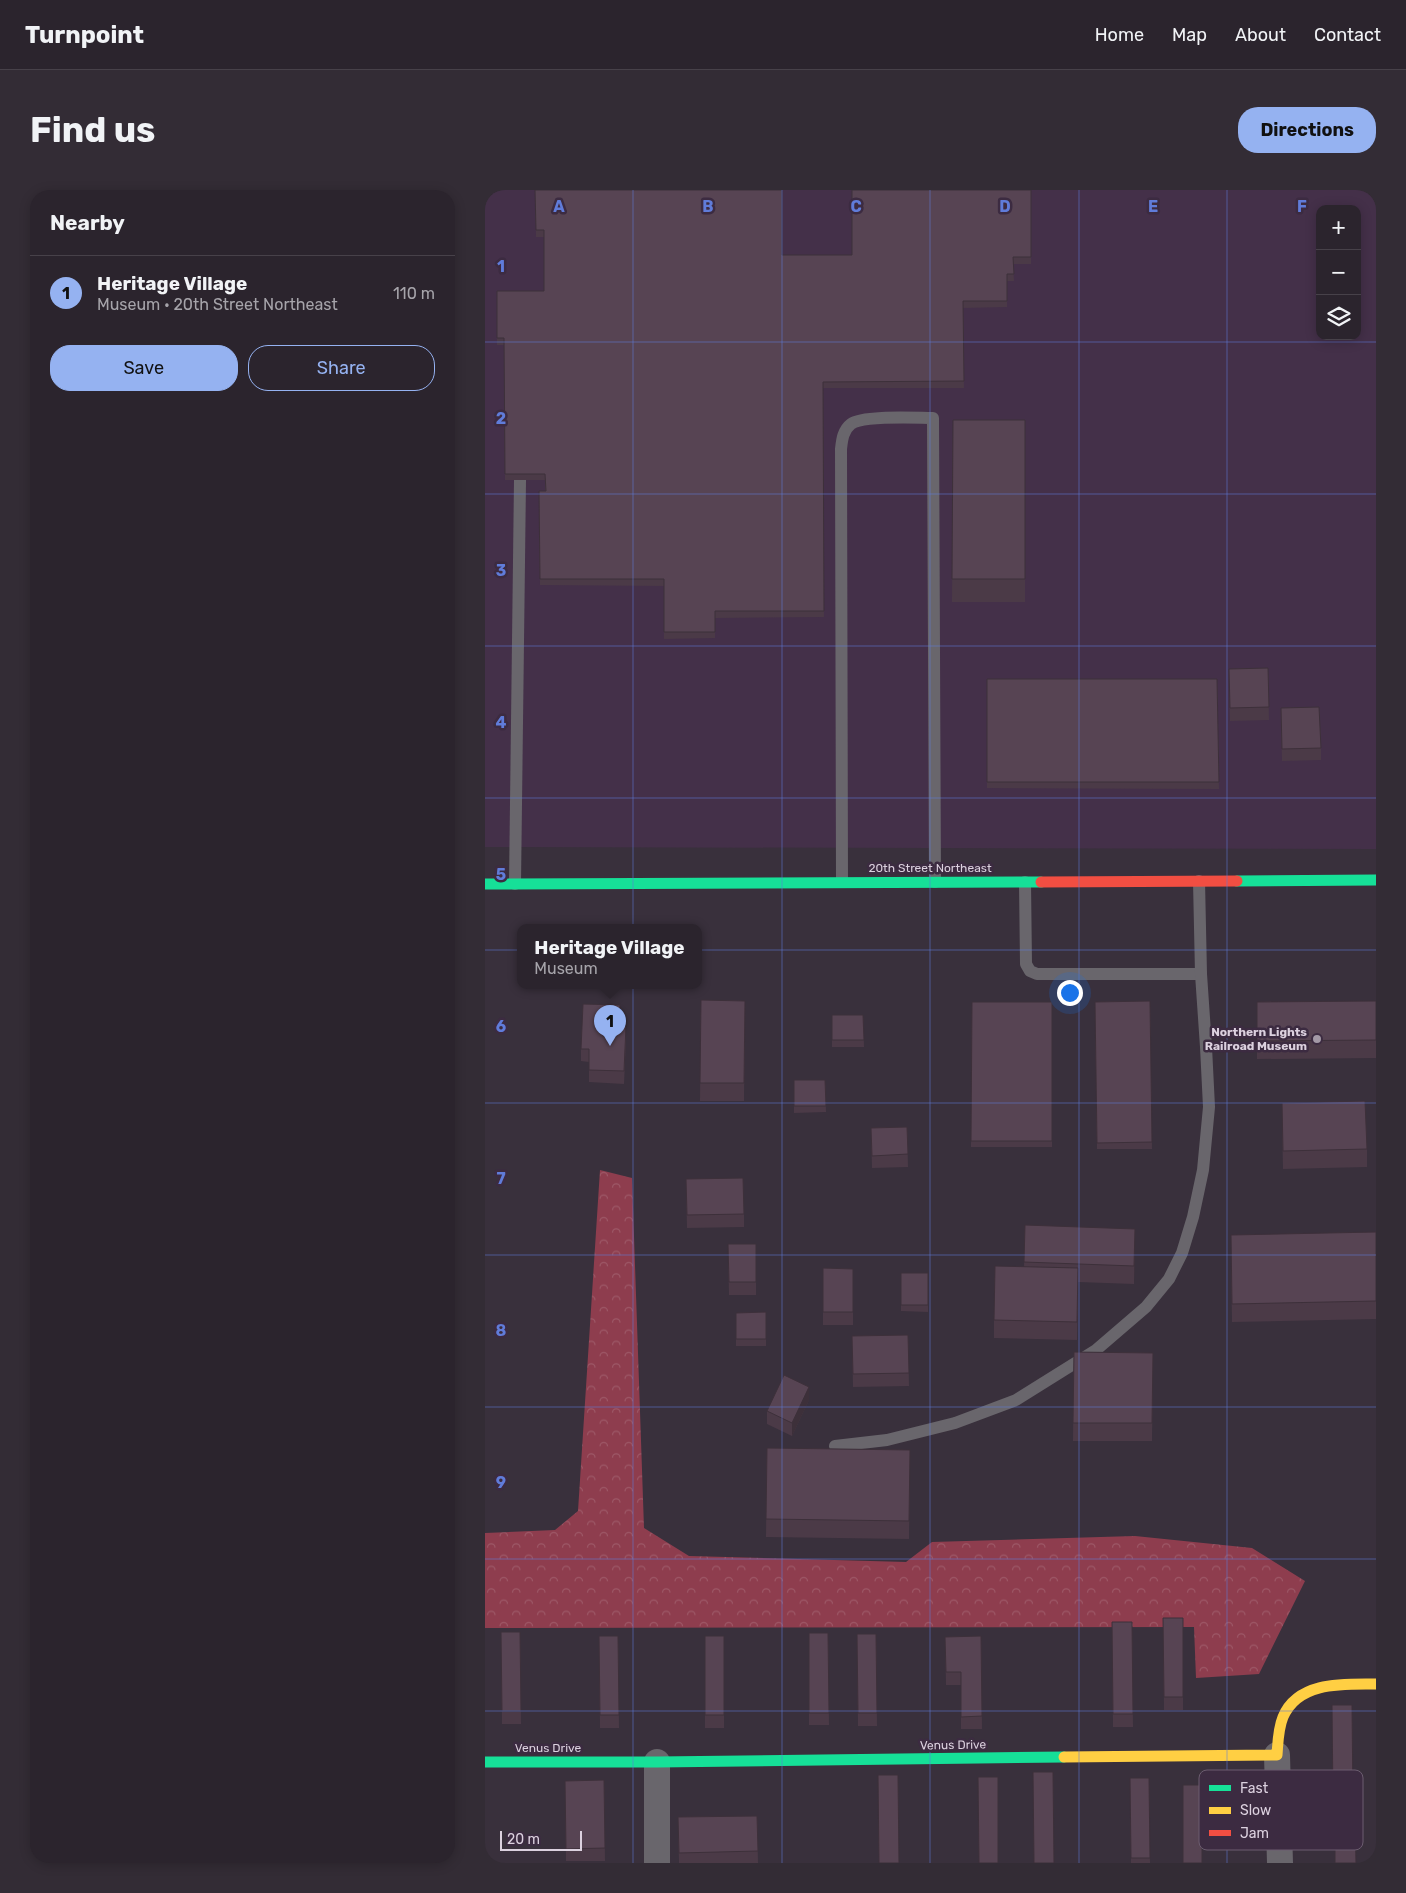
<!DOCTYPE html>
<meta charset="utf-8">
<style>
body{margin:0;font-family:Rubik,sans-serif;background:#332c35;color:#f1f3f6}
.controls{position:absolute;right:15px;top:15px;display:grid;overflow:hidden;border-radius:10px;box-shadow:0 2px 12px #0003}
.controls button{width:45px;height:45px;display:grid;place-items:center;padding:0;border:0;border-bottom:1px solid #474149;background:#2b242d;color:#f1f3f6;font:25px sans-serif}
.scale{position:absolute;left:15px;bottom:12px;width:82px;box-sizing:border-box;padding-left:5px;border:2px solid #dcd1df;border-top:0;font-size:14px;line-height:18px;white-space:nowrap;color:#dcd1df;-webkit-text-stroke:4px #3c2b41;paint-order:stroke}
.you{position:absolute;left:584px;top:802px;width:18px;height:18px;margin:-12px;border:4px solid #fff;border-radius:50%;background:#1a73e8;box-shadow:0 0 0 8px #1a73e833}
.badge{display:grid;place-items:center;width:32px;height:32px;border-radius:50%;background:#95b2f1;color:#111;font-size:16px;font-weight:700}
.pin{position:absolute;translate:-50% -41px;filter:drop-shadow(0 1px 2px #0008)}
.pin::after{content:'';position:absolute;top:26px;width:18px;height:15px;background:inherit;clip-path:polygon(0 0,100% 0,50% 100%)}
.popup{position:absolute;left:32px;top:734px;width:185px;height:65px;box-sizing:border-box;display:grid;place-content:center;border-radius:10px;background:#2b242d;filter:drop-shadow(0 1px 4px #0005);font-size:16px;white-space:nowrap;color:#a6a4aa}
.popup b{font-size:19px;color:#f1f3f6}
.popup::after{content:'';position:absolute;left:50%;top:100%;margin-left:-10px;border:10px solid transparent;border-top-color:#2b242d}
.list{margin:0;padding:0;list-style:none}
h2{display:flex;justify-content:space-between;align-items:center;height:65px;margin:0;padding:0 20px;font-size:21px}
h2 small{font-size:16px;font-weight:400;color:#a6a4aa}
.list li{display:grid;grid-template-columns:32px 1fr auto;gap:15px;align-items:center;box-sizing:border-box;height:75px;padding:0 20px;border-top:1px solid #474149}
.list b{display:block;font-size:19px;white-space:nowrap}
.list p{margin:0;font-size:16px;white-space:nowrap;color:#a6a4aa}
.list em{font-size:16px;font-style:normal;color:#a6a4aa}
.actions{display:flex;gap:10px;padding:15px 20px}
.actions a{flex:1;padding:11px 0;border:1px solid #95b2f1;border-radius:20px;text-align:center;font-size:18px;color:#95b2f1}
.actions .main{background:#95b2f1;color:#111}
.icon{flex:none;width:28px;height:28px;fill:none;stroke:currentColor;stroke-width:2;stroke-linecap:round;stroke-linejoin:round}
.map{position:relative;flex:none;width:891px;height:1673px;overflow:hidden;border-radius:20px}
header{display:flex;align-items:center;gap:30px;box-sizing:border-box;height:70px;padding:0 25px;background:#2b242d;border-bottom:1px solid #474149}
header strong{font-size:24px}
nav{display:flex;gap:28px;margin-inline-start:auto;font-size:18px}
.intro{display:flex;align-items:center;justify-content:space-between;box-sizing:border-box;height:120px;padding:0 30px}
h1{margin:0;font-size:35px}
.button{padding:12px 22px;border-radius:20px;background:#95b2f1;color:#111;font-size:18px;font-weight:700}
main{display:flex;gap:30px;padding:0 30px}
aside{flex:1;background:#2b242d;border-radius:20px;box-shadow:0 2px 12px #0003}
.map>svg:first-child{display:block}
</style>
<header>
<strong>Turnpoint</strong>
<nav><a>Home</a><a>Map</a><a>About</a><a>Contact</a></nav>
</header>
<div class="intro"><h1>Find us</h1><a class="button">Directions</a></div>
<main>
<aside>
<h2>Nearby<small></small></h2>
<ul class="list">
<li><span class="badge">1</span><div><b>Heritage Village</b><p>Museum · 20th Street Northeast</p></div><em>110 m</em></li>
</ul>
<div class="actions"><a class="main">Save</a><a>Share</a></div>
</aside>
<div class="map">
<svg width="891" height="1673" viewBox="0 0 891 1673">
<defs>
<pattern id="forest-crowns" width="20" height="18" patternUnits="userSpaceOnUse" patternTransform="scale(1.25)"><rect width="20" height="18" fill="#8e3d4e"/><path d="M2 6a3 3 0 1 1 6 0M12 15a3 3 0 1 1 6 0" fill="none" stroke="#9d5867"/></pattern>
</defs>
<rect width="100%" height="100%" fill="#39303c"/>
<!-- built -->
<path fill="#443049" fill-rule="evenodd" d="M0 0H891V659L0 657ZM835 19H872V146H835Z"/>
<!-- forest -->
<path fill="url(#forest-crowns)" d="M115 980 147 988 159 1338 204 1366 421 1372 447 1352 650 1346 767 1358 820 1391 774 1484 711 1488 709 1437 0 1438V1343L70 1340 93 1321Z"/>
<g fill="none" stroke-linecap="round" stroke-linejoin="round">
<!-- lane -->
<g stroke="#69666c" stroke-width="12">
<path d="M357 692 356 259C357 250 358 240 366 234 378 225 431 228 448 228L450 692"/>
<path d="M540 692 541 774 545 781 552 784H716"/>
<path d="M30 694 35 290"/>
<path d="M350 1256 402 1250 470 1233 531 1210 611 1160 661 1117 684 1089 697 1063 708 1027 718 980 724 917 721 857 716 784 714 691"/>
</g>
<!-- street -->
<g stroke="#69666c" stroke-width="26">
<path d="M792 1565 795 1673"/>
<path d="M172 1572V1673"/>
</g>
<!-- fast -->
<g stroke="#16e098" stroke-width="11">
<path d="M752 691 891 690"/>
<path d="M0 694 556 692"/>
<path d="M0 1572H172L579 1567"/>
</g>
<!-- slow -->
<path stroke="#ffcf43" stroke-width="11" d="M579 1567 792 1565C793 1552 793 1539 798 1527 813 1491 859 1494 891 1494"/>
<!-- jam -->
<path stroke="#f24e42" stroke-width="11" d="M556 692 752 691"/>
</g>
<!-- wall -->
<g fill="#4b3a47">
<path d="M50 0 297 65H367L546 0V74H528L529 91H522V117L478 118 479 198H338L339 427 230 428V448L179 449V396L55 395 54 301H60V290H20L19 155H12V101H59V47H51Z"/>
<path d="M468 230H540V412H467Z"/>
<path d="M783 478 784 530 745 531 744 479Z"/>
<path d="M502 489H732L734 599 502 598Z"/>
<path d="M796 518 836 558V570L797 571Z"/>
<path d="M216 810 260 811 259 911H215Z"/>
<path d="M665 811 667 959H612L610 812Z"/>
<path d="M891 811V868L772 869V812Z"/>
<path d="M487 812H567V957H486Z"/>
<path d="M347 825H378L379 857H347Z"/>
<path d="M134 836 141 849 139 894 104 892V872L96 871V859Z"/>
<path d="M309 890H340L341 922 309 923Z"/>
<path d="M797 931 882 959V977L798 979Z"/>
<path d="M422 937 423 977 387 978 386 938Z"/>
<path d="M201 989 259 1024V1037L202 1038Z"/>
<path d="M540 1035 650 1057 649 1094 593 1092 592 1150 509 1148V1130L539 1077Z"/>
<path d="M891 1042V1129L747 1132 746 1064Z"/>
<path d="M243 1054H271V1105H244Z"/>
<path d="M338 1078 368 1079V1135H338Z"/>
<path d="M416 1083H443V1122L416 1121Z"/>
<path d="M281 1122V1156H251V1123Z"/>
<path d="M423 1145 424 1196 368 1197 367 1146Z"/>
<path d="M589 1162 668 1163 667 1251H588Z"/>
<path d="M324 1210 307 1246 282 1234V1221Z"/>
<path d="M282 1258 425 1260 424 1349 281 1347Z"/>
<path d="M678 1428H698V1520H679Z"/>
<path d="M627 1432H647L648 1537H628Z"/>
<path d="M16 1442H35L36 1534H17Z"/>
<path d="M324 1443H343L344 1535H324Z"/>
<path d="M372 1444H391L392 1536H373Z"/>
<path d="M114 1446H133L134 1538H115Z"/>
<rect x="220" y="1446" width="19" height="92"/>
<path d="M496 1446 497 1539H476V1495H461L460 1447Z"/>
<path d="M847 1515H867L868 1625H848Z"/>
<path d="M645 1588H664L665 1673H646Z"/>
<path d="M119 1590 120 1671H81L80 1591Z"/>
<path d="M272 1626 273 1673H194L193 1627Z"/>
</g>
<!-- shaded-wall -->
<g fill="#3d303a">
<path d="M650 1039V1057L649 1094V1076Z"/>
<path d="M324 1197V1210L307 1246V1233Z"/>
</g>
<!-- building -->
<g fill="#574453" stroke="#3d303a">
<path d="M50 0H297V65H367V0H546V67H528L529 84H522V111H478L479 191 338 192 339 421H230V442H179V389H55L54 301H61L60 284H20L19 148H12V101H59V40H51Z"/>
<path d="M468 230H540V389H467Z"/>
<path d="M783 478 784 517 745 518 744 479Z"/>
<path d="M502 489H732L734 592H502Z"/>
<path d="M834 517 836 558 797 559 796 518Z"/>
<path d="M216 810 260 811 259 893H215Z"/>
<path d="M665 811 667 952 612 953 610 812Z"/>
<path d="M891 811V850L772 851V812Z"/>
<path d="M487 812H567V951H486Z"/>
<path d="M98 814 135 815 134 836H141L139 881 104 880V859H96Z"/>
<path d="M347 825H378L379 850H347Z"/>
<path d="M309 890H340L341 916H309Z"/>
<path d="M880 911 882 959 798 961 797 913Z"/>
<path d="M422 937 423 964 387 966 386 938Z"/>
<path d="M258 988 259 1024 202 1025 201 989Z"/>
<path d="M540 1035 650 1039 649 1076 539 1072Z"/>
<path d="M891 1042V1111L747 1114 746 1045Z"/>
<path d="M243 1054H271V1092H244Z"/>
<path d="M510 1076 593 1078 592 1132 509 1130Z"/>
<path d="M338 1078 368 1079V1122H338Z"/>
<rect x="416" y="1083" width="27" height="32"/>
<path d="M281 1122V1149H251V1123Z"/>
<path d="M423 1145 424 1183 368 1184 367 1146Z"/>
<path d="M589 1162 668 1163 667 1233H588Z"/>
<path d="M299 1185 324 1197 307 1233 282 1221Z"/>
<path d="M282 1258 425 1260 424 1331 281 1329Z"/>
<path d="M678 1428H698V1507H679Z"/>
<path d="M627 1432H647L648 1524H628Z"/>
<path d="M16 1442H35L36 1521H17Z"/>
<path d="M324 1443H343L344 1523H324Z"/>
<path d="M372 1444H391L392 1523H373Z"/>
<path d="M114 1446H133L134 1525H115Z"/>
<rect x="220" y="1446" width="19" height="79"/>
<path d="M496 1446 497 1526 476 1527V1482H461L460 1447Z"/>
<path d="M847 1515H867L868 1612H848Z"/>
<path d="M548 1582H568L569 1673H549Z"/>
<path d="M393 1585H413L414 1673H394Z"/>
<path d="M493 1587H513V1673H494Z"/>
<path d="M645 1588H664L665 1668H646Z"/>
<path d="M119 1590 120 1658 81 1659 80 1591Z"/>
<rect x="698" y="1595" width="19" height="78"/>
<path d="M272 1626 273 1661 194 1663 193 1627Z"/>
<path d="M850 1627H870L871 1673H850Z"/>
</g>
<!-- grid -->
<path fill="none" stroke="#607cda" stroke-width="1" stroke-opacity="0.55" d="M148 0V1673M297 0V1673M445 0V1673M594 0V1673M742 0V1673M0 152H891M0 304H891M0 456H891M0 608H891M0 760H891M0 913H891M0 1065H891M0 1217H891M0 1369H891M0 1521H891"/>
<!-- markers -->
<circle fill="#a399a6" stroke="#3c2b41" stroke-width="2" cx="832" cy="849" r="5"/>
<g text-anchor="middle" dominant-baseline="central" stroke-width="5" stroke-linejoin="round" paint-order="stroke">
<!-- street labels -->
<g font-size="12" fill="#dcd1df" stroke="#3c2b41">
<text x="445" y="678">20th Street Northeast</text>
<text transform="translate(468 1555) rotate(-1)">Venus Drive</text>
<text x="63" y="1558">Venus Drive</text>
</g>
<!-- poi labels -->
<g font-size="12" font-weight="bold" fill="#dcd1df" stroke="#3c2b41" text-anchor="end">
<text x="822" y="842">Northern Lights<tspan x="822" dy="14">Railroad Museum</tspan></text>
</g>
</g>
<!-- legend -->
<rect x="714" y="1580" width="164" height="80" rx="8" fill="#3c2b41" stroke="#6c5d70" stroke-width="1"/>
<rect x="724" y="1595" width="22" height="6" fill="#16e098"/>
<rect x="724" y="1617" width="22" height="7" fill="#ffcf43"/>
<rect x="724" y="1640" width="22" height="6" fill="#f24e42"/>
<g font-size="14" fill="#dcd1df">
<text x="755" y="1603">Fast</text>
<text x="755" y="1625">Slow</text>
<text x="755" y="1648">Jam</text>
</g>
<g font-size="16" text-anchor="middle" font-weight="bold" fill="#607cda" stroke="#3c2b41" stroke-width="5" stroke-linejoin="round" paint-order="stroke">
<text x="74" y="22">A</text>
<text x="223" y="22">B</text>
<text x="371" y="22">C</text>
<text x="520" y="22">D</text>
<text x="668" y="22">E</text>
<text x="817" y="22">F</text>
<text x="16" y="82">1</text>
<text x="16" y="234">2</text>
<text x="16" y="386">3</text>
<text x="16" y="538">4</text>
<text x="16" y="690">5</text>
<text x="16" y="842">6</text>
<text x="16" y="994">7</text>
<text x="16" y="1146">8</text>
<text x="16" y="1298">9</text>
</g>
</svg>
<div class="controls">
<button>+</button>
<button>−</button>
<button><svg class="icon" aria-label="layers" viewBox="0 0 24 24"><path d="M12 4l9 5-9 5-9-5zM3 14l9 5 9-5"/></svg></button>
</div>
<div class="scale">20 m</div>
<div class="you"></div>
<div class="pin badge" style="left:125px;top:856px">1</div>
<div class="popup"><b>Heritage Village</b>Museum</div>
</div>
</main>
